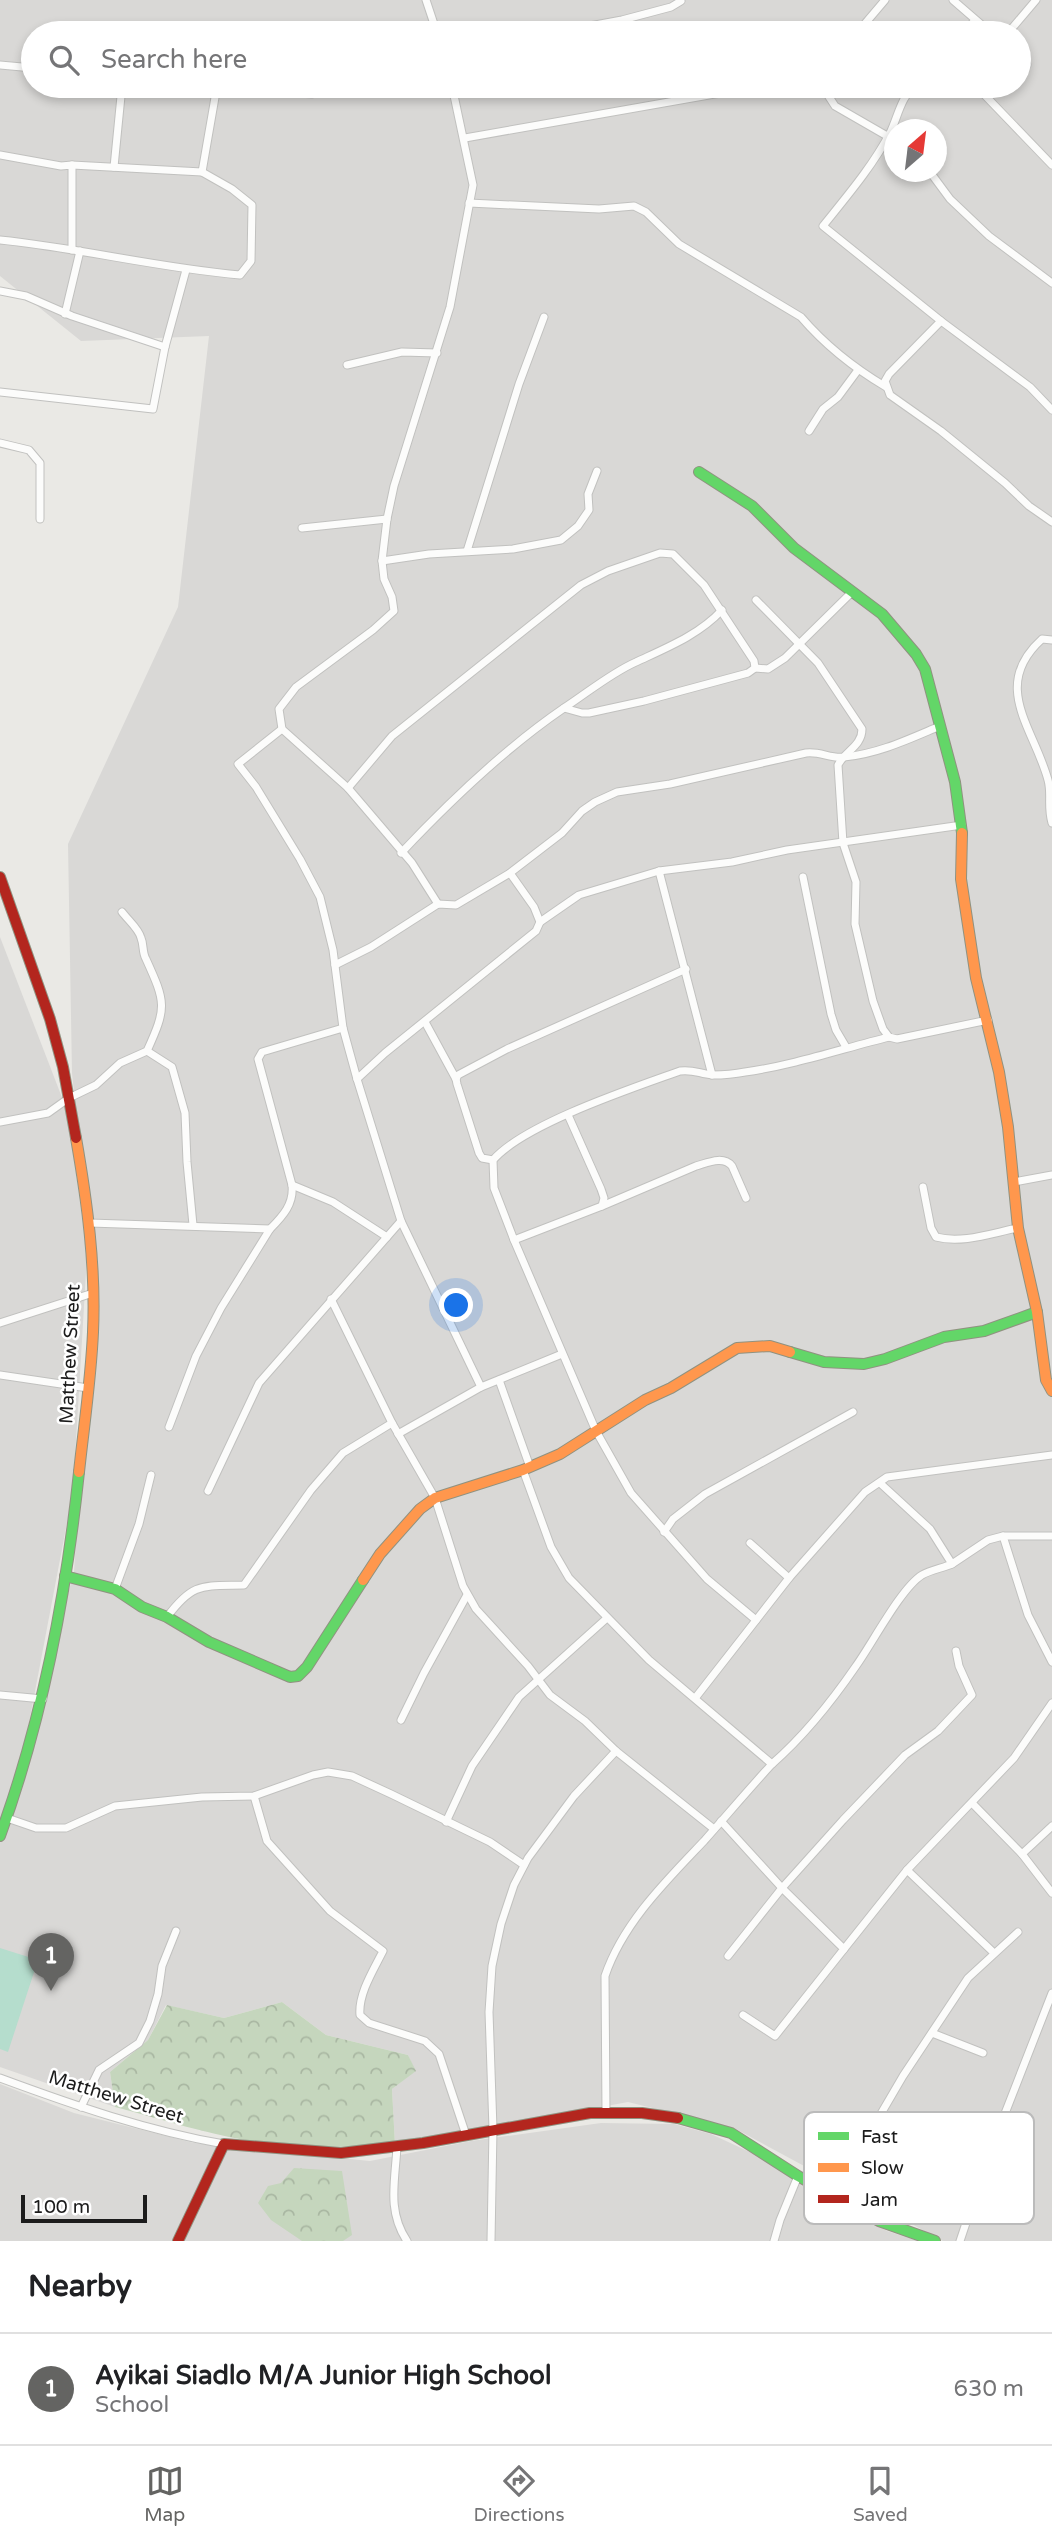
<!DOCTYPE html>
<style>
body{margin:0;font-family:"Varela Round",sans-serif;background:#f6f6f6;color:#202124}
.compass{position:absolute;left:884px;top:119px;width:63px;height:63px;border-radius:50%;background:#fff;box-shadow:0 4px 10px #0003;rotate:28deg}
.scale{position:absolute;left:21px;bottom:18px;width:126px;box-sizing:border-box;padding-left:7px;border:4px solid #1c1c1c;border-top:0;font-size:19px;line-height:24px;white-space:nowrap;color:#1c1c1c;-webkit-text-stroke:5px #fff;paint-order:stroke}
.you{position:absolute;left:457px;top:1306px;width:24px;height:24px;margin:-18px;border:5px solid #fff;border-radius:50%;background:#1a73e8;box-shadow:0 0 0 10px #1a73e833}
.badge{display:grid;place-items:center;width:46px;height:46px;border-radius:50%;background:#646462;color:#fff;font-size:23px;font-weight:700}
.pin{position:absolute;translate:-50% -58px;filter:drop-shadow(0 2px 4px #0008)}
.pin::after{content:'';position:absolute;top:37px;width:24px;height:21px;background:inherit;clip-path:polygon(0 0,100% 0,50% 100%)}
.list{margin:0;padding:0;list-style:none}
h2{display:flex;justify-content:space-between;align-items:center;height:91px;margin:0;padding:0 28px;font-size:30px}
h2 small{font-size:23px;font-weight:400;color:#757577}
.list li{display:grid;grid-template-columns:46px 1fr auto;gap:21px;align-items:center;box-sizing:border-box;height:112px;padding:0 28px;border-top:2px solid #e0e0e0}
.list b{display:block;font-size:26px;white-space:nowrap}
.list p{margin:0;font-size:23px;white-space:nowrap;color:#757577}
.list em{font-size:23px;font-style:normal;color:#757577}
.icon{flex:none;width:38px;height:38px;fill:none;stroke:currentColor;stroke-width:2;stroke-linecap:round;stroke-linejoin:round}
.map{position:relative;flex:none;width:1052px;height:2241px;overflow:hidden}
.search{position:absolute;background:#fff;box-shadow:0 4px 10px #0003;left:21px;right:21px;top:21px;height:77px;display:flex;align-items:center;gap:18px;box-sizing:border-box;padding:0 24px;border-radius:38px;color:#757577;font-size:26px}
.sheet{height:203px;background:#fff}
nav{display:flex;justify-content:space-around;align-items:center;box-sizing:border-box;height:98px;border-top:2px solid #e0e0e0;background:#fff;font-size:19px;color:#757577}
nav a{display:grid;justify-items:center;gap:4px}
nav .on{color:#646462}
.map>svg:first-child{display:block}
</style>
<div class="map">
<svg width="1052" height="2241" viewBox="0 0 1052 2241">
<defs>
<pattern id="forest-crowns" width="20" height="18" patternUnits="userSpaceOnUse" patternTransform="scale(1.75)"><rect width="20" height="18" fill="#c5d6bd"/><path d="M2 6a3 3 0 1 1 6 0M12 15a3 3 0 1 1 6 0" fill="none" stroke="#a9b7a2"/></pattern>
</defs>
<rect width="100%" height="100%" fill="#eae9e5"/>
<!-- residential -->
<g fill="#d9d8d6" fill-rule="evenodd">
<path d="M0 0H1052V2241H943L734 2128 628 2102 395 2145 392 2089 415 2071 408 2055 326 2035 282 2002 224 2018 166 2005 148 2040 110 2072 115 2107 0 2067V1843L74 1572 92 1261 72 1073 68 844 178 607 209 336 81 341 0 276ZM33 33H1019V86H33ZM894 130H936V172H894Z"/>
<path d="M0 937 68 1113 87 1256 73 1491 29 1723 16 1778 0 1824Z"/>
<path d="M0 2084 74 2113 194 2143 370 2161 471 2141 601 2123 674 2124 711 2134 754 2154 816 2193 887 2231 918 2241H0Z"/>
</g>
<!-- forest -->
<g fill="url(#forest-crowns)">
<path d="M282 2002 326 2035 408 2055 416 2071 392 2089 395 2145C341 2148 283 2148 229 2137 191 2129 153 2117 115 2107L110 2072 148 2040 167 2005 224 2018Z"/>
<path d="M294 2168 342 2171 352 2235 343 2241H302L271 2220 258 2203 268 2186 281 2183Z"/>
</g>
<!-- pitch -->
<path fill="#b5ddcd" d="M0 1948 38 1960 8 2052 0 2049Z"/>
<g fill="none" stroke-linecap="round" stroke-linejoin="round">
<defs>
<g id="street">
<path d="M426 0 437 33"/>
<path d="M953 0 991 33"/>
<path d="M552 33 622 20 671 7 681 1"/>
<path d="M857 33 885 0"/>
<path d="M964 33 975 20"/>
<path d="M1008 33 1036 0"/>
<path d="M1019 58 1027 65"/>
<path d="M0 65 33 68"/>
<path d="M215 86 312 94"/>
<path d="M822 86 835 106 894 140"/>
<path d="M916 86C901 95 898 117 890 133 872 167 847 196 823 226L941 321 1030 387 1052 410"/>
<path d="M976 86 1052 165"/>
<path d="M465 138 743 89"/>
<path d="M0 155 61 166 72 165V250"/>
<path d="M72 165 202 172 217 86"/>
<path d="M114 167 122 86"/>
<path d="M930 172 950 199 989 236 1052 283"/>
<path d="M469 203 599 209 634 206 646 212 679 244 801 317C825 345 854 368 886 387"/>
<path d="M0 240C80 248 159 268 240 275L251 261 252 205 232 189 202 172"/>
<path d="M0 291 26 296 72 316 165 347"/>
<path d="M65 314 80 251"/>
<path d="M941 321 889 374 885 381 890 395 941 431 1005 483 1029 506 1052 522"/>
<path d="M347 365 402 352 437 353"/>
<path d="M0 392 153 409 165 347 186 270"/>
<path d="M809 431 823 409 838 397 858 370"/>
<path d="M0 443 29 450 40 463V519"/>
<path d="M302 528 387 519"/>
<path d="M467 551 519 384 544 317"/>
<path d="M382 561 429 554 513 549 561 540 578 526 589 510 588 494 597 471"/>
<path d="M756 600 818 663 862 729C862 746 845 751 838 765L843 843 856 882 855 924 873 1001 883 1029 889 1037 897 1039 988 1020"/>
<path d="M1052 640 1042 639C990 686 1034 728 1048 780 1052 794 1047 806 1052 823"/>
<path d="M755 668 768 669 785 658 852 592"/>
<path d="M348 788 392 736 581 585 608 571 660 553 673 554 704 585 754 661 755 668 748 673 644 701 589 713H582L564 708"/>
<path d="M401 853C451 800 504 749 564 708 587 693 611 673 636 662 666 648 699 635 722 610"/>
<path d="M659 871 712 1075"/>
<path d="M803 877 831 1014 836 1030 846 1047"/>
<path d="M438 904 412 863 348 788 282 729 279 709 296 687 373 630 394 611 392 597 384 579 382 561 387 519 394 486 450 307 473 185 452 86"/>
<path d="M540 922 579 895 659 871 732 862 787 850 962 825"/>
<path d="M335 965 371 947 438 904 456 905 510 873 562 833 582 811 595 802 617 792 670 784 806 753C820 751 831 759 844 757 878 754 909 739 940 726"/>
<path d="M425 1022 456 1079"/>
<path d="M147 1051 172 1067 185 1113 187 1162 193 1225"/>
<path d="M357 1079 385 1053 536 931 540 922 534 907 510 873"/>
<path d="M0 1122 48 1113 69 1098 96 1085 120 1063 147 1051C167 1007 166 1003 146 959 142 952 144 945 141 938 139 929 128 920 122 912"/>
<path d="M493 1160 482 1158 479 1153 457 1084 456 1079 458 1075 507 1049 686 969"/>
<path d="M1014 1182 1052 1175"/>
<path d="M292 1185 333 1202 387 1237"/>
<path d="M923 1187 931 1228 936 1237C962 1244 992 1233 1018 1228"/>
<path d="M602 1206 696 1166C707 1163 723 1155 732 1166L746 1198"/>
<path d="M401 1221 481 1387"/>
<path d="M90 1223 270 1229C283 1216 294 1204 292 1185L258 1059 262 1052 343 1028"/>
<path d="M514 1240 602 1206 604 1198 601 1189 568 1115"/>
<path d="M331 1299 392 1423 435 1498 463 1586 476 1609 528 1666 550 1695 585 1721 616 1751 714 1829"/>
<path d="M0 1323 93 1293"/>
<path d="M0 1375 88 1388"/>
<path d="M499 1380 530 1467"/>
<path d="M169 1427 196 1356 221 1308 270 1229"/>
<path d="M398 1434 481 1387 562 1354"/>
<path d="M523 1470 551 1547 569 1578 649 1660 772 1764"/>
<path d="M208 1491 259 1383 401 1221 357 1079 343 1028 333 950 320 897 300 859 256 787 238 764 282 729"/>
<path d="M664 1532 673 1519 705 1494 853 1412"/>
<path d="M1003 1536 1028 1615 1052 1662"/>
<path d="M750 1543 789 1578"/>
<path d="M952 1564 988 1540 1003 1536H1052"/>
<path d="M115 1589 139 1524 151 1475"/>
<path d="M167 1617C193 1582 202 1586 244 1585L311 1490 343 1453 392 1423"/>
<path d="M756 1620 707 1579 631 1493 596 1431 514 1240 494 1188 493 1160C524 1124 633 1088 680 1071 693 1069 700 1074 712 1075 722 1075 735 1074 745 1072 794 1065 841 1049 889 1037"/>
<path d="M0 1695 43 1699"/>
<path d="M696 1697 789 1578 865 1492 887 1477 1052 1455"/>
<path d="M401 1720 424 1673 467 1595"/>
<path d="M254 1796 267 1841 330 1911 383 1951C374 1969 358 1994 360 2015L369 2023 425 2041 439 2054 466 2135"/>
<path d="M972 1803 1022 1854 1052 1893"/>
<path d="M7 1818 36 1828H66L115 1806 202 1797 254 1796 313 1775 328 1772 352 1776 391 1794 490 1842 524 1865"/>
<path d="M721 1821 782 1888 844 1949 775 2036 743 2015"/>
<path d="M446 1822 472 1766 519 1697 607 1618"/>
<path d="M1022 1854 1052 1826"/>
<path d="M844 1949 907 1870"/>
<path d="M994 1953 907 1870 1014 1758 1052 1703"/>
<path d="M728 1956 782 1888 843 1820 905 1755 938 1731 972 1695 959 1666 956 1651"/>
<path d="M932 2033 983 2053"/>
<path d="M0 2078C73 2105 148 2131 224 2144"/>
<path d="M81 2107 99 2070 139 2043 150 2021 158 1994 162 1966 176 1931"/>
<path d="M606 2113 605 1976C623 1923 666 1881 704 1841 727 1815 749 1789 772 1764 804 1736 832 1701 856 1666 872 1644 901 1588 922 1575 930 1570 943 1568 952 1564L930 1529 880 1483"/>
<path d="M923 2123 990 2153"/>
<path d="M397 2147C395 2182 387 2211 407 2241"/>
<path d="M834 2194 903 2076 968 1978 1018 1932"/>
<path d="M491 2241 493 2129 489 2012 492 1966 501 1924 514 1885 528 1858 574 1796 616 1751"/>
<path d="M774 2241 780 2220 798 2176"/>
<path d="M960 2241 988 2157 1052 1993"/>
</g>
<g id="fast">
<path d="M699 472 752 506 794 548 882 614 916 654 925 669 955 782 962 833"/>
<path d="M790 1352 824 1362 864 1364 885 1359 944 1337 984 1331 1037 1312"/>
<path d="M65 1576 115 1589 142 1607 167 1617 209 1642 290 1677 298 1676 307 1667 363 1580"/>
<path d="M0 1836C43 1718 66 1597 79 1472"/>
<path d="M678 2118 731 2133 798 2176 879 2221 935 2241"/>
</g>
<g id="slow">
<path d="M962 833 961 879 976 978 999 1072 1008 1127 1018 1228 1037 1312 1046 1380 1052 1391"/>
<path d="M76 1138C87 1201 96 1267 93 1332 91 1379 84 1425 79 1472"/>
<path d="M363 1580 380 1554 420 1509 435 1498 523 1470 560 1454 645 1400 671 1388 737 1348 770 1346 790 1352"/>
</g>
<g id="jam">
<path d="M0 877 50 1019 63 1067 76 1138"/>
<path d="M178 2241 224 2144 341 2153 423 2143 590 2113H642L678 2118"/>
</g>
</defs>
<!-- street casing -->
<use href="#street" stroke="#c1c1bf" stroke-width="9"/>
<!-- fast casing -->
<use href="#fast" stroke="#909280" stroke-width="12"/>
<!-- slow casing -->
<use href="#slow" stroke="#909280" stroke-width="12"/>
<!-- jam casing -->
<use href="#jam" stroke="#909280" stroke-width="12"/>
<!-- street -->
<use href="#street" stroke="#fcfcfb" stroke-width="7"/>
<!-- fast -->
<use href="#fast" stroke="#63d668" stroke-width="10"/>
<!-- slow -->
<use href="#slow" stroke="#ff974d" stroke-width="10"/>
<!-- jam -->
<use href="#jam" stroke="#b3261e" stroke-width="10"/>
</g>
<g text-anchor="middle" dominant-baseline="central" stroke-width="5" stroke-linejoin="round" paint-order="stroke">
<!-- street labels -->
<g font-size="19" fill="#1c1c1c" stroke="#fff">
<text transform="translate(70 1354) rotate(-87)">Matthew Street</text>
<text transform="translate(116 2097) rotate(17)">Matthew Street</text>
</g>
</g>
<!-- legend -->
<rect x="804" y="2112" width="230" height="112" rx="10" fill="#fff" stroke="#bbb" stroke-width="2"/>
<rect x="818" y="2132" width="31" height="8" fill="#63d668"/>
<rect x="818" y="2163" width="31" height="9" fill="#ff974d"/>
<rect x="818" y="2195" width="31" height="8" fill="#b3261e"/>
<g font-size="19" fill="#1c1c1c">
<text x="861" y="2143">Fast</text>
<text x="861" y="2174">Slow</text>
<text x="861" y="2206">Jam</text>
</g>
</svg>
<svg class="compass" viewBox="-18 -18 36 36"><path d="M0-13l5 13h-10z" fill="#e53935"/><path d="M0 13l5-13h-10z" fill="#757577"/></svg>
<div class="scale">100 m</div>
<div class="you"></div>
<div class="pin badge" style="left:51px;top:1991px">1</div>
<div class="search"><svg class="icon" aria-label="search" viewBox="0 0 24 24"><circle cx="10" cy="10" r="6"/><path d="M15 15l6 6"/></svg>Search here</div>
</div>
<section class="sheet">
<h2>Nearby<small></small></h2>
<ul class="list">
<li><span class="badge">1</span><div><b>Ayikai Siadlo M/A Junior High School</b><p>School</p></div><em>630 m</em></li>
</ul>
</section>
<nav>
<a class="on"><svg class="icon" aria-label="map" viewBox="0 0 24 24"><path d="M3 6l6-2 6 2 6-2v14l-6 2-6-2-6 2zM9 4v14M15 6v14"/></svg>Map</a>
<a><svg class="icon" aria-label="directions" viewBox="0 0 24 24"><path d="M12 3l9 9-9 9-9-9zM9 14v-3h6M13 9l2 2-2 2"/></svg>Directions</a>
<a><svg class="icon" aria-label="saved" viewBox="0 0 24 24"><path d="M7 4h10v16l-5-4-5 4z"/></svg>Saved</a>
</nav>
